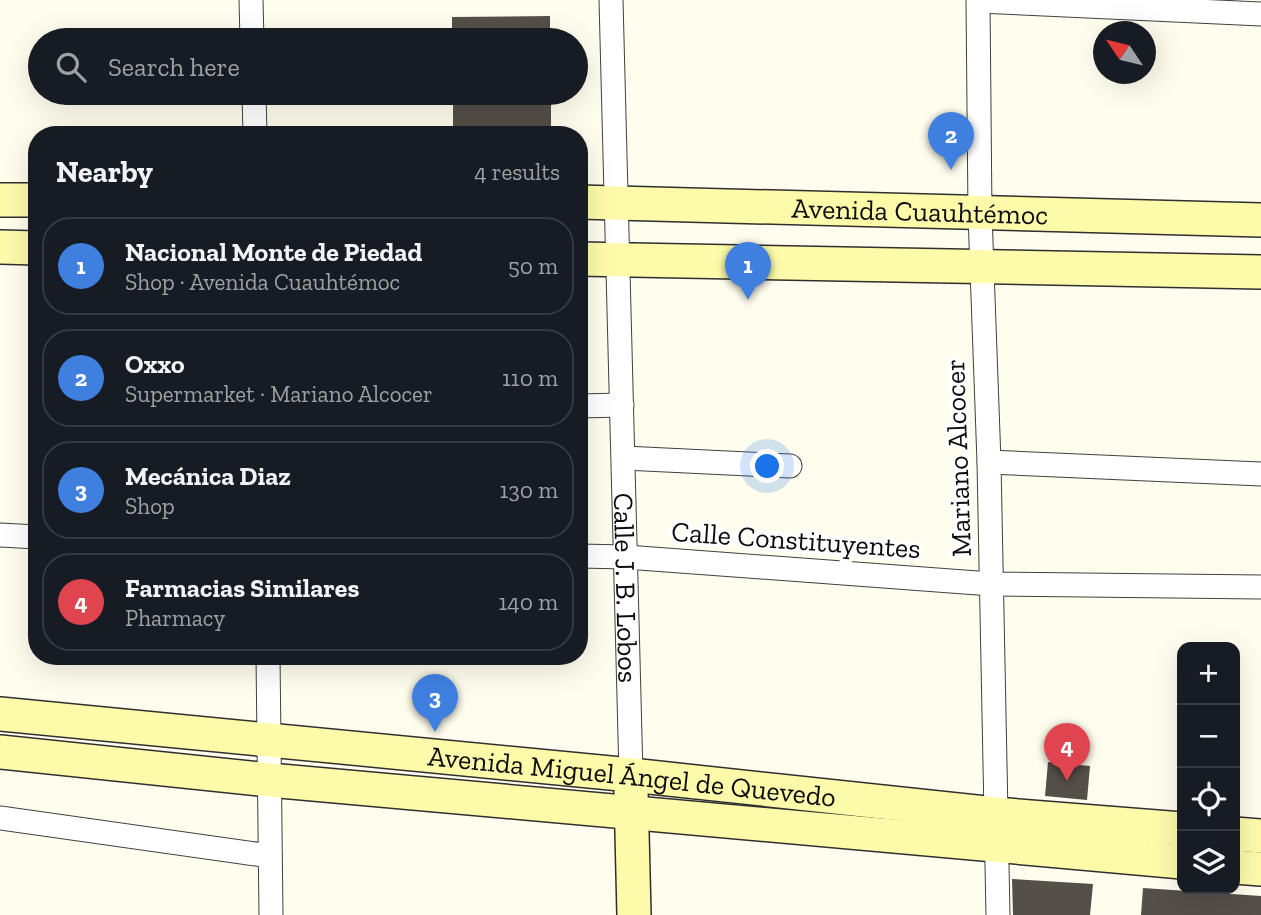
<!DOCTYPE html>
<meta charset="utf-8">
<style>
body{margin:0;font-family:"Zilla Slab",serif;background:#242831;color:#f1f3f6}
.controls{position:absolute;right:21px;bottom:21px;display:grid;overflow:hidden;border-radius:14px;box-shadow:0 7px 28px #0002}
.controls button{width:63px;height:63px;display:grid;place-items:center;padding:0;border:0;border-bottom:2px solid #363941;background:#171b24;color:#f1f3f6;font:35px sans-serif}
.compass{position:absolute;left:1093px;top:21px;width:63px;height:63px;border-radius:50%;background:#171b24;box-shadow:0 7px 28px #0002;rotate:305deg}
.you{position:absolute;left:768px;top:467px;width:24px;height:24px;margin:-18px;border:5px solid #fff;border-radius:50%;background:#1a73e8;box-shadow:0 0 0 10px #1a73e833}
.badge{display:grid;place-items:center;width:46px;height:46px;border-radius:50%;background:#d89b9a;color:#fff;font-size:23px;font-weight:700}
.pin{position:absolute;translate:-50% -58px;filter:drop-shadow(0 2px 4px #0008)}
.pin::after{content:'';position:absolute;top:37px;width:24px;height:21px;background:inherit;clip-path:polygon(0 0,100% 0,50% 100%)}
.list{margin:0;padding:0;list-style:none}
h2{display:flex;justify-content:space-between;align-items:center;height:91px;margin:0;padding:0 28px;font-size:30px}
h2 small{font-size:23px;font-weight:400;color:#9ea1a6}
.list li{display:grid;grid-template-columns:46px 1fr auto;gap:21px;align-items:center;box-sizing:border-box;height:98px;margin:0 14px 14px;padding:0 14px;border:2px solid #363941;border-radius:28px}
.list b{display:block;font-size:26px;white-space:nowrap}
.list p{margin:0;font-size:23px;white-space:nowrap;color:#9ea1a6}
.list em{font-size:23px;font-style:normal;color:#9ea1a6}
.icon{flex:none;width:38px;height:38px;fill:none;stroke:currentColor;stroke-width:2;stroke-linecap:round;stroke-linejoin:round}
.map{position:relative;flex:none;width:1261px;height:915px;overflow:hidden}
.search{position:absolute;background:#171b24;box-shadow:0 7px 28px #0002;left:28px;top:28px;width:560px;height:77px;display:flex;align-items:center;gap:18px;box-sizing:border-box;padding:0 24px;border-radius:38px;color:#9ea1a6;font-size:26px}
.panel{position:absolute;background:#171b24;box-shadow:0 7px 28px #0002;left:28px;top:126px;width:560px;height:539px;border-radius:28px}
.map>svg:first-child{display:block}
</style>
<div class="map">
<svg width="1261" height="915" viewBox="0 0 1261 915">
<rect width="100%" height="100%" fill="#fffded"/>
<!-- building -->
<g fill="#554f4a">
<path d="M550 16V40H452V17Z"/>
<rect x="453" y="93" width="98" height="42"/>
<path d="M1048 762 1090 766 1087 800 1045 796Z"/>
<path d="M1012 879 1093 884 1090 915H1013Z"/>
<path d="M1143 888 1261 896V915H1141Z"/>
</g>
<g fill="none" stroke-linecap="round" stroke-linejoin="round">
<defs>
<g id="street">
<path d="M251 0 252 40"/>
<path id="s1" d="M611 0 631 775"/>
<path d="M978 0 980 214 989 462 998 915"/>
<path d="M979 1 1261 14"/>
<path d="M254 93 255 135"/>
<path d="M579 406 622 405"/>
<path d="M624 458 790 466"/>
<path d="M989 462 1261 474"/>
<path d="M0 535 37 537"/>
<path d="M579 556 626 557 991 584 1261 587"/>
<path d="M268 656 271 915"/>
<path d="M0 818 270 856"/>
</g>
<g id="secondary">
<path d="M0 200H37"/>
<path id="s2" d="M579 202 1261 220"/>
<path d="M0 247 37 248"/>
<path d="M579 259 1261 272"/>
<path id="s3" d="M0 714 631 775 995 814 1182 829"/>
<path d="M0 752 269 780 1182 862"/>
<path d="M631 791 634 915"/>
<path d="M1235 834 1261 836"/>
<path d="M1235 867 1261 869"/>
</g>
</defs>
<!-- street casing -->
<use href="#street" stroke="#404040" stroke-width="25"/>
<!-- secondary casing -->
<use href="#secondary" stroke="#2f2f2f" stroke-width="36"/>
<!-- street -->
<use href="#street" stroke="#fff" stroke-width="23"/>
<!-- secondary -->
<use href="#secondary" stroke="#fdfbaa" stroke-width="33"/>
</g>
<g text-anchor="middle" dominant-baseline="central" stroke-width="7" stroke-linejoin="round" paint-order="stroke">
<!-- street labels -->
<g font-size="28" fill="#0d0d0d" stroke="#fff">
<text stroke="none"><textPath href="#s2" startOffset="341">Avenida Cuauhtémoc</textPath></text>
<text transform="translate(958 458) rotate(-92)">Mariano Alcocer</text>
<text transform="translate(796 540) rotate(4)">Calle Constituyentes</text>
<text stroke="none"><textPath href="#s1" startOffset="588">Calle J. B. Lobos</textPath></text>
<text stroke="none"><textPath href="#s3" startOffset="635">Avenida Miguel Ángel de Quevedo</textPath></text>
</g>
</g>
</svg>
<div class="controls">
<button>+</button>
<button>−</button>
<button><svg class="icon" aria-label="locate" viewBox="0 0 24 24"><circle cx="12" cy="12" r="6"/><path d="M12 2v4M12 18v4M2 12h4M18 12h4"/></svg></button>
<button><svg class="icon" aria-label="layers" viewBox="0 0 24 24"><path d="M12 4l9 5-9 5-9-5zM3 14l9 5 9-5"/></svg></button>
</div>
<svg class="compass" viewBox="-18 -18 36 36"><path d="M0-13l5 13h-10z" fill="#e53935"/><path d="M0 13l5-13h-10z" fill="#9ea1a6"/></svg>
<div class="you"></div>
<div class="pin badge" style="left:748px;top:300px;background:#3f7fe0">1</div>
<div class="pin badge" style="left:951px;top:170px;background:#3f7fe0">2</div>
<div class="pin badge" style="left:435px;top:732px;background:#3f7fe0">3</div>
<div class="pin badge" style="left:1067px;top:781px;background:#e0444e">4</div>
<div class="search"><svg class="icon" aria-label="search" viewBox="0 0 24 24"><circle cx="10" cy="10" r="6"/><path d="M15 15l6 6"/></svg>Search here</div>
<section class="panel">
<h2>Nearby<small>4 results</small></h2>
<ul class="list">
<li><span class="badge" style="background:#3f7fe0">1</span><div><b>Nacional Monte de Piedad</b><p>Shop · Avenida Cuauhtémoc</p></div><em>50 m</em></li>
<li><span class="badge" style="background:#3f7fe0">2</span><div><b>Oxxo</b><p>Supermarket · Mariano Alcocer</p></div><em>110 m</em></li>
<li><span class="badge" style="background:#3f7fe0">3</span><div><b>Mecánica Diaz</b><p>Shop</p></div><em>130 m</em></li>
<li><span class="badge" style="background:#e0444e">4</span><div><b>Farmacias Similares</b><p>Pharmacy</p></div><em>140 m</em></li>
</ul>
</section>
</div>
